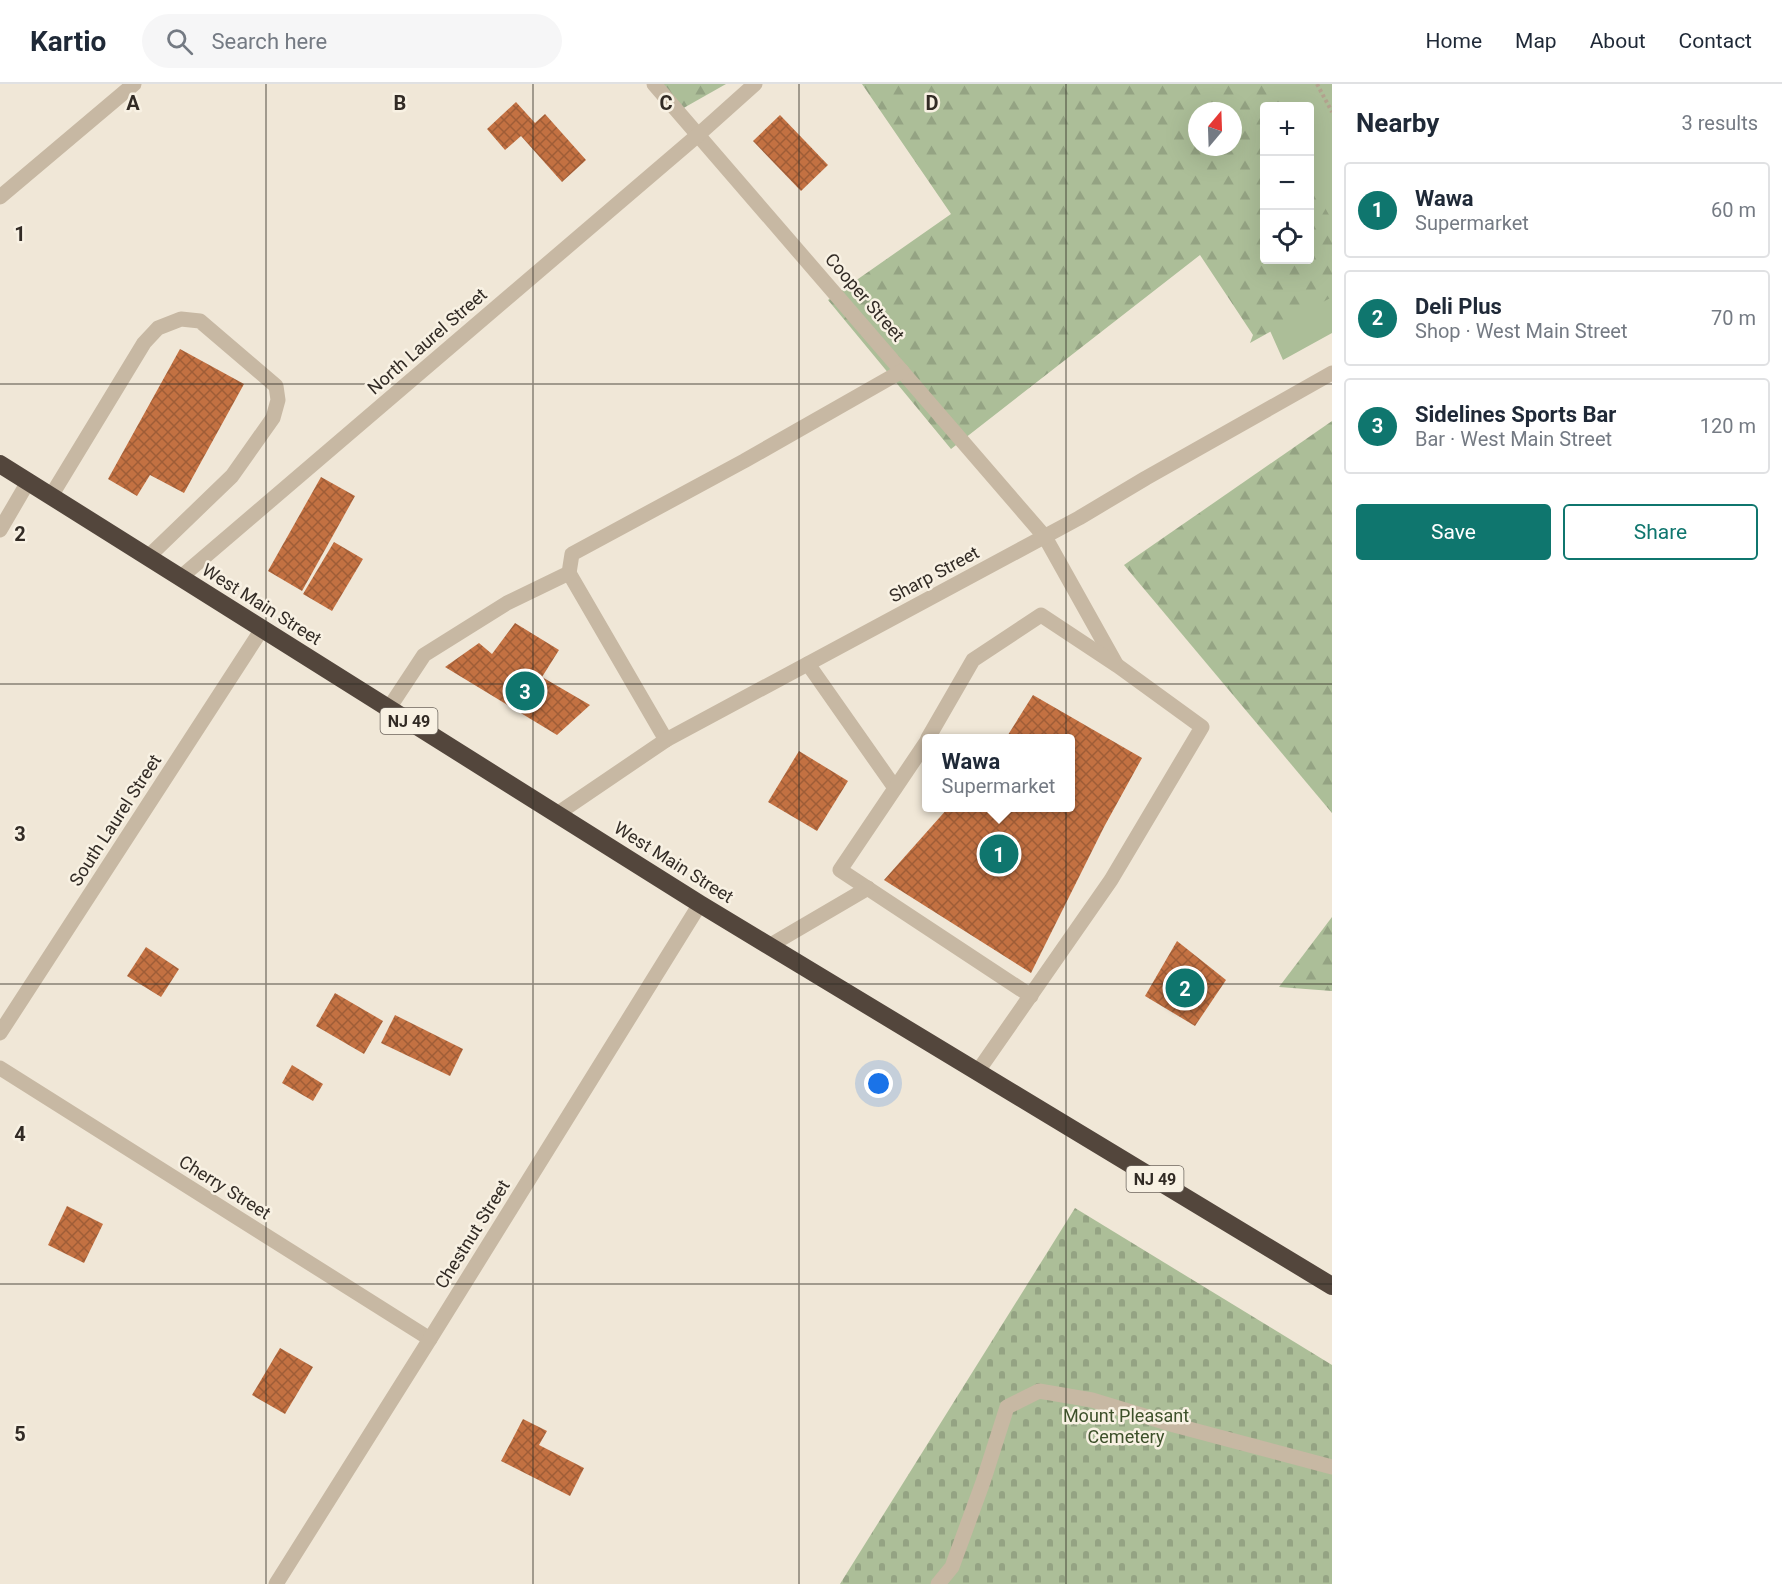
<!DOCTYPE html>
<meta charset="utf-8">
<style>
body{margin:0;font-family:Roboto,sans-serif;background:#f6f6f7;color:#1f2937}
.controls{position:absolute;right:18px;top:18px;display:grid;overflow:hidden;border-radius:6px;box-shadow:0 6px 24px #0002}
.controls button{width:54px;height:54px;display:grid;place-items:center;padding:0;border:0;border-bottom:2px solid #e0e1e3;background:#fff;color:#1f2937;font:30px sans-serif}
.compass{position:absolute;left:1188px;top:18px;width:54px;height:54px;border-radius:50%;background:#fff;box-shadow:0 6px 24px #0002;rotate:19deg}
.you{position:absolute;left:879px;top:1000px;width:21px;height:21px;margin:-15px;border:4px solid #fff;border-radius:50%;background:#1a73e8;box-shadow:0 0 0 9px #1a73e833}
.badge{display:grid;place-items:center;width:39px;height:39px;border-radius:50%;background:#0f766e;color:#fff;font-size:20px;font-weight:700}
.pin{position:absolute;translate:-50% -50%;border:3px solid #fff;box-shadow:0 2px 6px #0006}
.popup{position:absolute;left:922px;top:650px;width:153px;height:78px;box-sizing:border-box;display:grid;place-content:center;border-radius:6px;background:#fff;filter:drop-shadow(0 2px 4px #0005);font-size:20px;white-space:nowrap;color:#747a83}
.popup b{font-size:22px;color:#1f2937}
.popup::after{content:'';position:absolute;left:50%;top:100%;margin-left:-12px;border:12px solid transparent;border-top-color:#fff}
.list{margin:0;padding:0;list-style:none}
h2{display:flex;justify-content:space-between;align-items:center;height:78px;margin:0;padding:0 24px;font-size:26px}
h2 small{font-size:20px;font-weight:400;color:#747a83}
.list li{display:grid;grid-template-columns:39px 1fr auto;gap:18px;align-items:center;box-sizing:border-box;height:96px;margin:0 12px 12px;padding:0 12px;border:2px solid #e0e1e3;border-radius:6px}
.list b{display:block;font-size:22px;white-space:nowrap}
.list p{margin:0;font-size:20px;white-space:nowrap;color:#747a83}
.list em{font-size:20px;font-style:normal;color:#747a83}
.actions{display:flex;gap:12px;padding:18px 24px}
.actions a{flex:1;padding:14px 0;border:2px solid #0f766e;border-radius:6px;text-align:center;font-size:21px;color:#0f766e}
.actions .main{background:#0f766e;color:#fff}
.icon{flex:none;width:33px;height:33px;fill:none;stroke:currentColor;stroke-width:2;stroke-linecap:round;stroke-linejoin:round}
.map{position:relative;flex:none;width:1332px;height:1500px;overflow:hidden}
header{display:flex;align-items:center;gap:36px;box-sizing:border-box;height:84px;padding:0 30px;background:#fff;border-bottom:2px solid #e0e1e3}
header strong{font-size:28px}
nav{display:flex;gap:33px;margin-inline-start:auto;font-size:21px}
.search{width:420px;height:54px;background:#f6f6f7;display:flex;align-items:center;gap:15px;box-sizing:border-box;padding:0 21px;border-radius:33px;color:#747a83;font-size:22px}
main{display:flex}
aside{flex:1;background:#fff}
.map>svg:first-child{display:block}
</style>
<header>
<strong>Kartio</strong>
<div class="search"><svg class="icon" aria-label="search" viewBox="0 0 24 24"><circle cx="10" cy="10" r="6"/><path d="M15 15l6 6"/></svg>Search here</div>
<nav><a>Home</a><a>Map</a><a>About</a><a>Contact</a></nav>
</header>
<main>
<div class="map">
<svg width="1332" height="1500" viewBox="0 0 1332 1500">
<defs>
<pattern id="forest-firs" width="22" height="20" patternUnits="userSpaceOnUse" patternTransform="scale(1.5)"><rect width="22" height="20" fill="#acbe98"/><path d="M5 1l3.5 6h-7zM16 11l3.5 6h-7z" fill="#94a383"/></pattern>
<pattern id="cemetery-stones" width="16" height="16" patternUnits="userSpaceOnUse" patternTransform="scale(1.5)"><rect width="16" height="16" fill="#acbe98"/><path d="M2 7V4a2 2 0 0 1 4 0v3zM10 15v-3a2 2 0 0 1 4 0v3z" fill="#94a383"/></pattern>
<pattern id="building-cross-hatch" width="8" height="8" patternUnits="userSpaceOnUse" patternTransform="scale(1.5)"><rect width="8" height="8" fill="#c37142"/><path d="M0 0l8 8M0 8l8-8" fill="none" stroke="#9f5d37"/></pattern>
</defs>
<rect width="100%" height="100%" fill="#f0e7d7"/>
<!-- green -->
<path fill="#acbe98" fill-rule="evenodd" d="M1160 0H1332V249L1283 276ZM1264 22H1310V176H1264ZM1197 27H1233V63H1197Z"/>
<!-- forest -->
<g fill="url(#forest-firs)" fill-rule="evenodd">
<path d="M648 0H726L673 30Z"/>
<path d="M862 0H1276L1284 22H1264V176H1310V90L1317 110 1332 136V213L1250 259 1253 251 1200 171 951 365 828 216 951 130ZM1197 27H1233V63H1197Z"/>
<path d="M1332 337V729L1124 481Z"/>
<path d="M1332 833V907L1279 903Z"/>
</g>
<!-- cemetery -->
<path fill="url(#cemetery-stones)" d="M1075 1124 1332 1281V1500H840Z"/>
<!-- building -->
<g fill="url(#building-cross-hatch)">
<path d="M516 18 535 39 545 30 586 76 562 98 521 52 505 66 487 45Z"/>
<path d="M780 31 828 81 801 107 753 57Z"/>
<path d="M180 265 244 300 184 409 150 391 137 412 108 395Z"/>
<path d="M321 393 355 412 302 507 268 487Z"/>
<path d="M334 458 363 475 332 527 303 510Z"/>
<path d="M515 539 559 566 542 593 590 621 557 651 445 583 479 559 492 570Z"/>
<path d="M1033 611 1142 674 1104 743 1031 889 884 796 948 724H1071V654H1006Z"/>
<path d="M799 667 848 697 817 747 768 718Z"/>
<path d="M1177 857 1226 896 1195 942 1145 912Z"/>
<path d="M146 863 179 885 161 913 127 892Z"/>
<path d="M335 909 383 937 364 970 316 942Z"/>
<path d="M395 931 463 965 450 992 381 959Z"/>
<path d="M292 981 323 1000 313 1017 282 999Z"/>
<path d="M67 1122 103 1140 84 1179 48 1161Z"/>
<path d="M280 1264 313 1283 285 1330 252 1311Z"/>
<path d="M523 1335 547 1347 539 1361 584 1384 570 1412 501 1377Z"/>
</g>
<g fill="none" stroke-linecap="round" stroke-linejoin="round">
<!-- path -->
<path stroke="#b3a28e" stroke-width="4" stroke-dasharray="3 3" stroke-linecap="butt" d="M1317 0 1332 28"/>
<!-- minor -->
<g stroke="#c7b8a3" stroke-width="15">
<path d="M654 0 1045 453 1116 580"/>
<path d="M0 113 134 0"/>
<path d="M51 412 144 259 158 244 181 235 200 237 276 302 278 316 273 334 232 392 148 473"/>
<path d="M0 446 28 398"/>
<path d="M569 489 666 656"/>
<path d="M181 493 698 51 755 0"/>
<path d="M808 580 895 704"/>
<path d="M389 624 424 571 507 519 569 489 572 470 744 377 902 287"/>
<path d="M928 654 973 576 1041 531 1118 582 1202 643 1111 796 978 987"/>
<path d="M927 657 840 786 1031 912"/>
<path d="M557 730 666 656 1079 434 1146 394 1332 289"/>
<path d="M769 862 868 804"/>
<path d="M0 949 262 545"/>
<path d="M0 984 430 1255"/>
<path d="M276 1500 430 1255 700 820"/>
<path d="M938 1500 952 1483 983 1398 1007 1323 1039 1307 1092 1316 1174 1341 1332 1383"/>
</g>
<!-- highway -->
<path stroke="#53463c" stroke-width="18" d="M0 380 700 820 1332 1202"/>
</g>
<!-- grid -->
<path fill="none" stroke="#322b25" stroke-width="1.5" stroke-opacity="0.55" d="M266 0V1500M533 0V1500M799 0V1500M1066 0V1500M0 300H1332M0 600H1332M0 900H1332M0 1200H1332"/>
<g text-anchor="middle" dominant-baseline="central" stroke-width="5" stroke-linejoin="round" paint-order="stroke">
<!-- shield labels -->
<g fill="#f8f1e3" stroke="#6d665e" stroke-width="1.5">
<rect x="380.5" y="624" width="57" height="26" rx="4.5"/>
<rect x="1126.5" y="1082" width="57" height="26" rx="4.5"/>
</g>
<g font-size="16" font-weight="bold" fill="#322b25">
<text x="409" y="637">NJ 49</text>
<text x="1155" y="1095">NJ 49</text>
</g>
<!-- street labels -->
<g font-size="18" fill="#322b25" stroke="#f8f1e3">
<text transform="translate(865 213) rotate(49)">Cooper Street</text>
<text transform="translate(427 257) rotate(-41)">North Laurel Street</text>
<text transform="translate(934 490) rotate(-28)">Sharp Street</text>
<text transform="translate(262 520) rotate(32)">West Main Street</text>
<text transform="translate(115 736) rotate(-57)">South Laurel Street</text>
<text transform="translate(674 778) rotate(32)">West Main Street</text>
<text transform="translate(225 1103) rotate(32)">Cherry Street</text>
<text transform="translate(472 1150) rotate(-58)">Chestnut Street</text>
</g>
<!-- park labels -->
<g font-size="18" fill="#3d502a" stroke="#f8f1e3">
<text x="1126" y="1331">Mount Pleasant<tspan x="1126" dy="21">Cemetery</tspan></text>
</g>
</g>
<g font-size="20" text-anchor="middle" font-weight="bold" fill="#322b25" stroke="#f8f1e3" stroke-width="5" stroke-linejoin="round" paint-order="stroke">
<text x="133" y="26">A</text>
<text x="400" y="26">B</text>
<text x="666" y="26">C</text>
<text x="932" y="26">D</text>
<text x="20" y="157">1</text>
<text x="20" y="457">2</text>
<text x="20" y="757">3</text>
<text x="20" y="1057">4</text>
<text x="20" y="1357">5</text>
</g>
</svg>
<div class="controls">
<button>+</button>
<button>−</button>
<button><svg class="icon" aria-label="locate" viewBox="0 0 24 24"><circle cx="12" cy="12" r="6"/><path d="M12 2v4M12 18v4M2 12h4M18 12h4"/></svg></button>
</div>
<svg class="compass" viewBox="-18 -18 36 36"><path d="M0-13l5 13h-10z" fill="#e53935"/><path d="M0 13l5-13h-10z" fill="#747a83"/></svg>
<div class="you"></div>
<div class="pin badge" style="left:999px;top:770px">1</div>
<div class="popup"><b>Wawa</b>Supermarket</div>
<div class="pin badge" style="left:1185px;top:904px">2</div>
<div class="pin badge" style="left:525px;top:607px">3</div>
</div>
<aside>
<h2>Nearby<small>3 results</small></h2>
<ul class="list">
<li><span class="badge">1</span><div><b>Wawa</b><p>Supermarket</p></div><em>60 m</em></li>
<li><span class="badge">2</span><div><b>Deli Plus</b><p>Shop · West Main Street</p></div><em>70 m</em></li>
<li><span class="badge">3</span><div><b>Sidelines Sports Bar</b><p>Bar · West Main Street</p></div><em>120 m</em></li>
</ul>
<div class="actions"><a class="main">Save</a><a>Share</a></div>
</aside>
</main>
